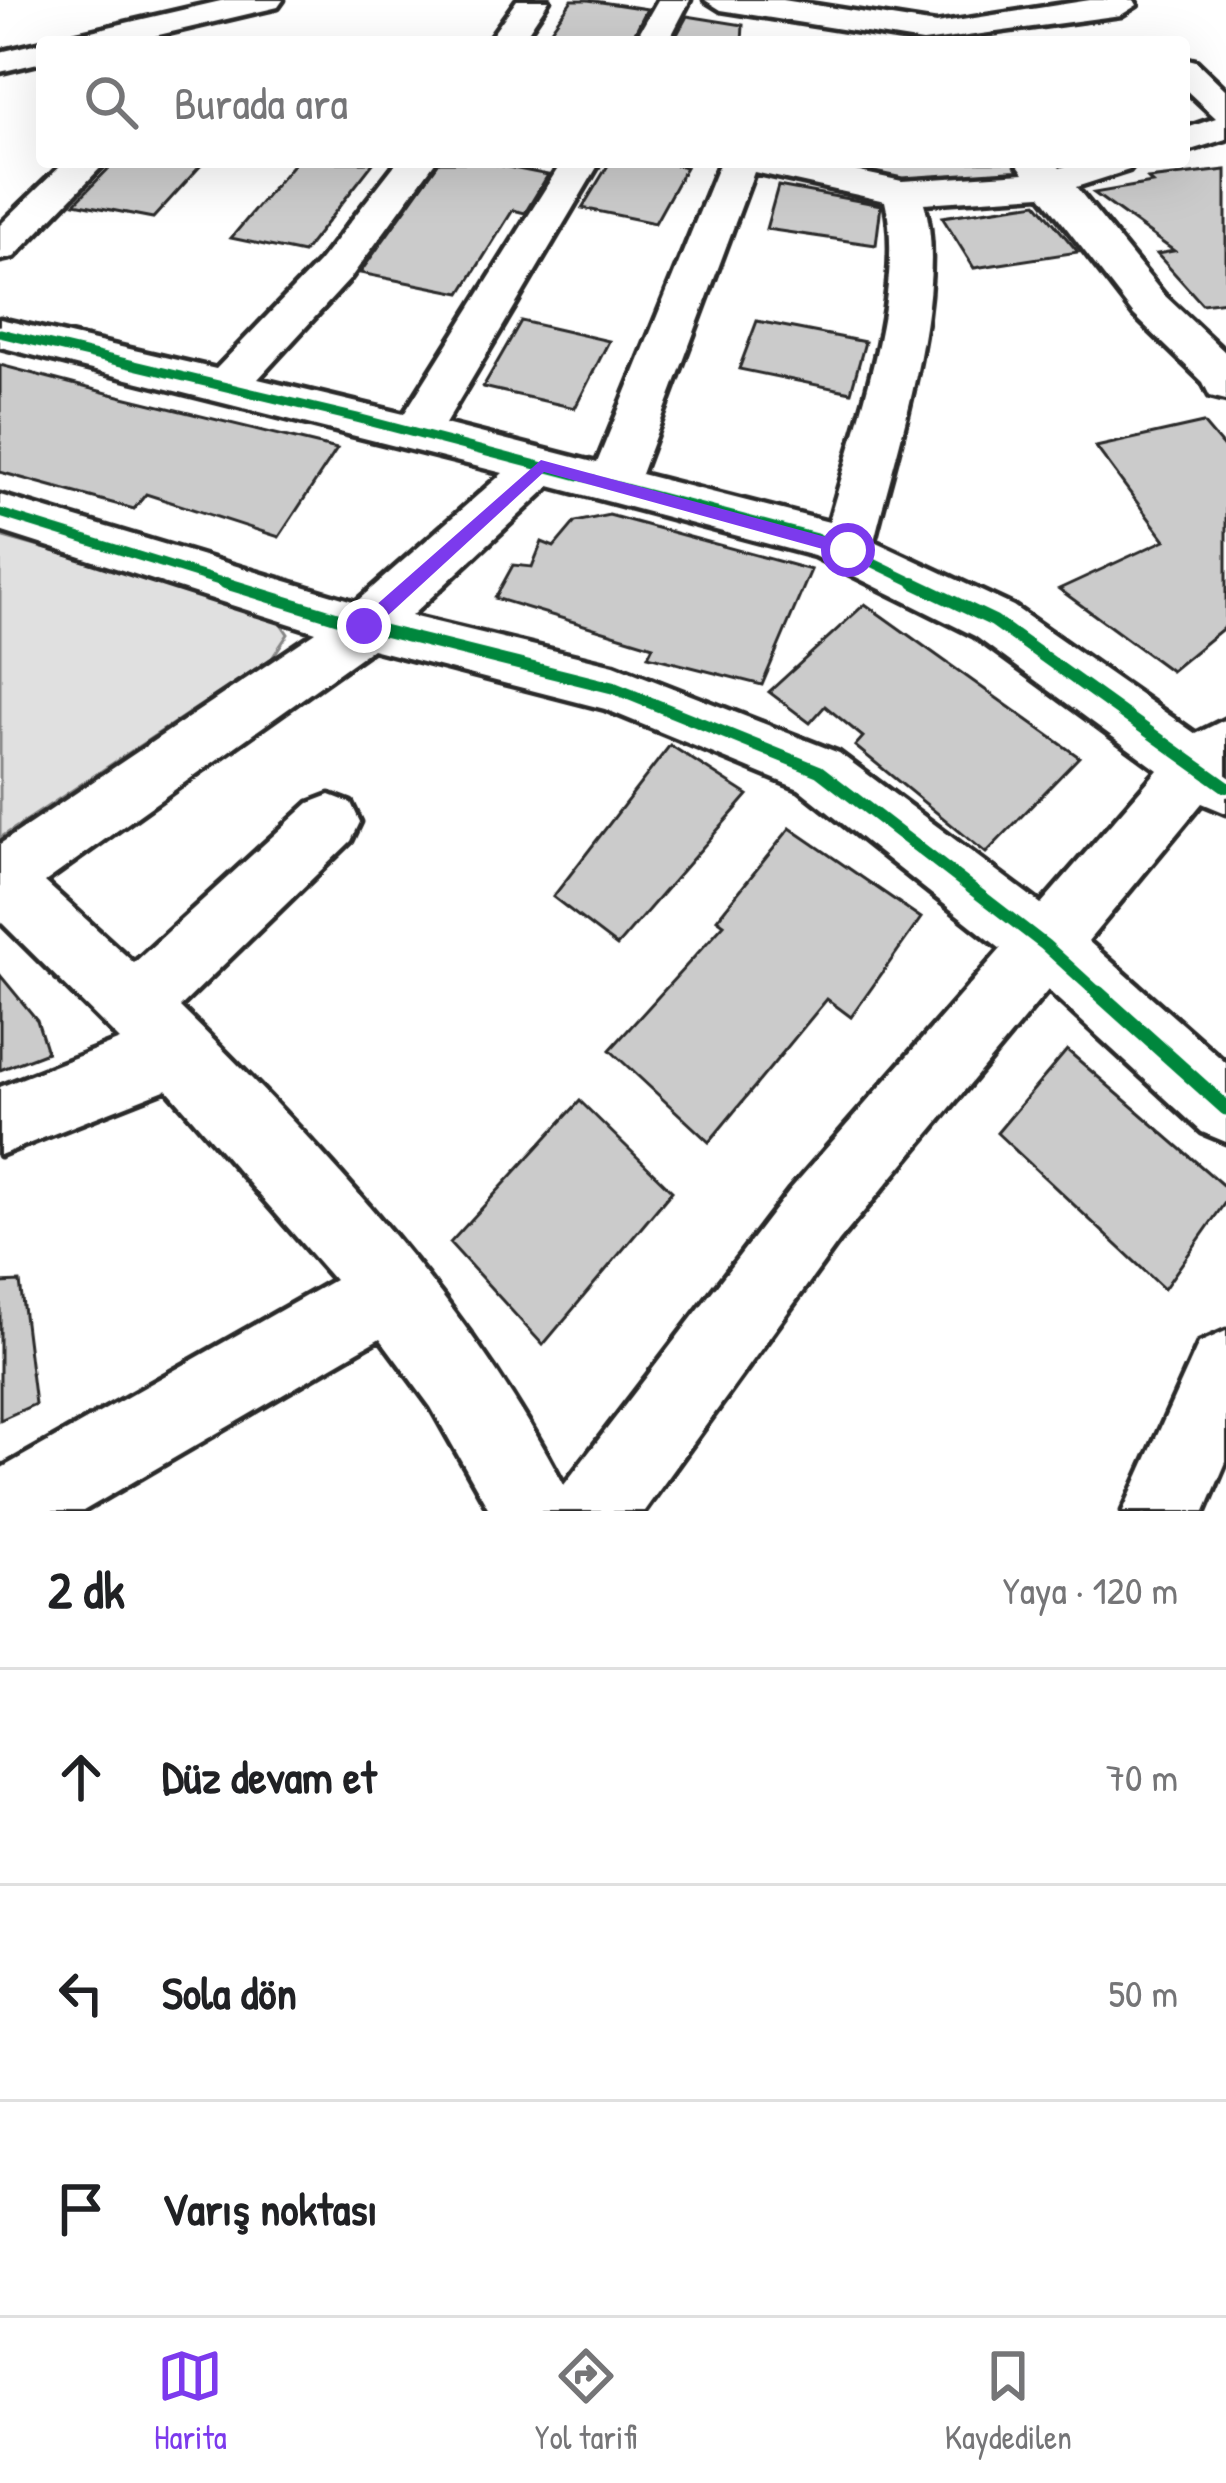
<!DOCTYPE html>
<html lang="tr">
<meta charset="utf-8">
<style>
body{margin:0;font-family:"Patrick Hand",sans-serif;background:#f6f6f6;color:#202124}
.stop{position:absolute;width:36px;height:36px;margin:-27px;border:9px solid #7c3aed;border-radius:50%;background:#fff}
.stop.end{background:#7c3aed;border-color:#fff;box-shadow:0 3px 12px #0008}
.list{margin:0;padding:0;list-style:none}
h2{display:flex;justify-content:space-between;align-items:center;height:156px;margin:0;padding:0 48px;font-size:51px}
h2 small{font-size:39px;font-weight:400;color:#757577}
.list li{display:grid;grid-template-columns:78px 1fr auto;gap:36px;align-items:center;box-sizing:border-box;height:216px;padding:0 48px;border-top:3px solid #e0e0e0}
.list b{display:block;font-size:45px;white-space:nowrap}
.list em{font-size:39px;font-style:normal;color:#757577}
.icon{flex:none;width:66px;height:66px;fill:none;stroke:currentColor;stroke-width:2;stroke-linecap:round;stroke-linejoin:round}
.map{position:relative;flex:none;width:1226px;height:1511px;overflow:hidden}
.search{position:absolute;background:#fff;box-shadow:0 12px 48px #0002;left:36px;right:36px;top:36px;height:132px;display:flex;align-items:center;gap:30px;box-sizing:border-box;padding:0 42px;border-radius:12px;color:#757577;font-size:45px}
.sheet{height:804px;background:#fff}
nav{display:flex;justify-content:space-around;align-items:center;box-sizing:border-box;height:168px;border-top:3px solid #e0e0e0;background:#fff;font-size:33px;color:#757577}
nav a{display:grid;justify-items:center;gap:6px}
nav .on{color:#7c3aed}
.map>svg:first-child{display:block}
</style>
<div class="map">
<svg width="1226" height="1511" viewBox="0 0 1226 1511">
<rect width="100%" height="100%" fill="#fff"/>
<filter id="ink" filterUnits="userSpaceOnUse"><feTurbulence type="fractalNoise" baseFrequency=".00833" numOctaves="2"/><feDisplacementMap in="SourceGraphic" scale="24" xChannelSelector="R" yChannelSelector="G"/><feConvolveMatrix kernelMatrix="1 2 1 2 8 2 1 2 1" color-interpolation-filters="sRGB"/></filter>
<g filter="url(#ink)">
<!-- green -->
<g fill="#e0e0e0" stroke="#868686" stroke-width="3">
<path d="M808 162H1020L1030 174 902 183Z"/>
<path d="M0 536 273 612 288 634 272 658 0 838Z"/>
</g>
<!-- building -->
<g fill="#cbcbcb" stroke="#2b2b2b" stroke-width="3">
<path d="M572 0H588L647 9 630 42 547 35Z"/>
<path d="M687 16 743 25 742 42H673Z"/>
<path d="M115 162H204L153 218 75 203Z"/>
<path d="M295 162H374L303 253 231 238Z"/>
<path d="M439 162H483L548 175 525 213 513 210 461 293 360 273Z"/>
<path d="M610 162H662L686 167 655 223 582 208Z"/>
<path d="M1226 170V301L1202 304 1157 254 1174 251 1094 193 1152 183 1148 179Z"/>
<path d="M778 186 881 205 876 245 766 229Z"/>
<path d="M1037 203 1078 252 974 268 942 217Z"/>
<path d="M521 321 609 341 575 408 483 387Z"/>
<path d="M757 321 865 342 851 392 739 369Z"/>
<path d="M0 365 111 394 337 449 279 537 146 494 134 509 0 472Z"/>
<path d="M1203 423 1226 450V626L1171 671 1059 589 1165 540 1096 447Z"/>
<path d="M609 515 811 570 762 685 648 656 653 646 495 598 513 565 532 567 542 542 554 547 575 522Z"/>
<path d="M865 604 1079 757 986 853 855 746 863 737 825 706 810 723 769 692Z"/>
<path d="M670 745 748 795 617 946 553 897Z"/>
<path d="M790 828 921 918 851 1017 827 999 709 1142 610 1050 724 924 717 919Z"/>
<path d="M0 975 37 1020 47 1052 0 1070Z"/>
<path d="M1067 1050 1226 1188V1201L1164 1289 997 1133Z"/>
<path d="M580 1101 672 1191 543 1345 450 1243Z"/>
<path d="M20 1282 35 1404 0 1420V1283Z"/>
</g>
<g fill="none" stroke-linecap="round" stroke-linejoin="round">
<defs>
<g id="minor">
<path d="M225 0H283L278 7 129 42H69L74 35Z"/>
<path d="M517 0H549L521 42H487Z"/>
<path d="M658 0H690L668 42H634Z"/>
<path d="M705 0H783L936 24 1090 0H1134L1137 5 1121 15 923 42 721 10Z"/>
<path d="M43 42 42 62 0 72V52Z"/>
<path d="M1184 58 1196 61 1226 90V139L1184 152V129L1216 118 1184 88Z"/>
<path d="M65 162H106L14 257 0 260V225Z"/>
<path d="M397 162H435L349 280 258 379 404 414 562 162H600L445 424 597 463 720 162H813L902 181 1024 173 1016 162H1055L1060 168 1078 162H1135L1129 170 1076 187 1164 295 1226 353V400L1210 396 1203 382 1134 315 1041 195 924 203C950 291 896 450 874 541L1013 606 1196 734 1226 719V813L1202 803 1088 941 1226 1063V1142L1202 1132 1048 990 839 1241 644 1511H490L431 1407 380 1338 83 1511H0V1469L334 1280 167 1089 0 1155V1087L120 1040 0 921V844L316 632 0 531V495L356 602 503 473 0 347V319L216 369 319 262ZM754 172 885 201C907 289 853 434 829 522L641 474ZM550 486 814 556 975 636 1158 770 1041 904 839 753 614 665 411 616ZM372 649 605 709 799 789 1001 949 789 1191 564 1485C469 1304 325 1149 180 1007L351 841 360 822 351 803 330 795 309 803 134 963 45 882Z"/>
<path d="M1226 1331V1462L1205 1511H1123L1199 1343Z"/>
</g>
</defs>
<!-- minor casing -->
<use href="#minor" stroke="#2b2b2b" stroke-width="9"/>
<!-- minor -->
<use href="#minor" fill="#fff" fill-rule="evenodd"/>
<defs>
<g id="cycleway-far2">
<path d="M0 333 357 418 828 541 921 586"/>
<path d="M0 513 235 586"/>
</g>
<g id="cycleway-far1">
<path d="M225 583 365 626 614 688 819 771 1045 945 1101 996"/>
<path d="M914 583 994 621 1226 787"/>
</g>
<path id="cycleway" d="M1098 993 1226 1108"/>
</defs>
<!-- cycleway-far2 casing -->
<use href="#cycleway-far2" stroke="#fff" stroke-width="15"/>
<!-- cycleway-far1 casing -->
<use href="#cycleway-far1" stroke="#fff" stroke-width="20"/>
<!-- cycleway casing -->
<use href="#cycleway" stroke="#fff" stroke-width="22"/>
<!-- cycleway-far2 -->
<use href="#cycleway-far2" stroke="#00873e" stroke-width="9"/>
<!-- cycleway-far1 -->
<use href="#cycleway-far1" stroke="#00873e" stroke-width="12"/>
<!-- cycleway -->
<use href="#cycleway" stroke="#00873e" stroke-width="15"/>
</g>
</g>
<!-- route -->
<path fill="#7c3aed" d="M541 460 848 543 856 550 848 556 544 472 371 631H358V621Z"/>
</svg>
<div class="stop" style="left:848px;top:550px"></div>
<div class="stop end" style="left:364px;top:626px"></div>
<div class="search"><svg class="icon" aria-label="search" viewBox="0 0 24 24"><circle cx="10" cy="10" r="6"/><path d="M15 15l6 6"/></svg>Burada ara</div>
</div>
<section class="sheet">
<h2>2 dk<small>Yaya · 120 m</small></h2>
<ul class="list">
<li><svg class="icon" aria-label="ahead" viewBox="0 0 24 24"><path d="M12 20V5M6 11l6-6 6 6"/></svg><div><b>Düz devam et</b></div><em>70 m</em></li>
<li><svg class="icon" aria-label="left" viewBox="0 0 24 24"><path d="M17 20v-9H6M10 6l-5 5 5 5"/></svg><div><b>Sola dön</b></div><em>50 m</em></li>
<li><svg class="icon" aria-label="arrive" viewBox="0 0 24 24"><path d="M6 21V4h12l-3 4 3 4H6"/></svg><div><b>Varış noktası</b></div></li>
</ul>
</section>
<nav>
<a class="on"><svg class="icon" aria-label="map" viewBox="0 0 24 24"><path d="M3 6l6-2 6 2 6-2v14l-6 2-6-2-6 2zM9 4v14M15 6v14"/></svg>Harita</a>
<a><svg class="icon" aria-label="directions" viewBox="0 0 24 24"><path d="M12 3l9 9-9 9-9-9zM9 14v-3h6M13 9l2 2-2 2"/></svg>Yol tarifi</a>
<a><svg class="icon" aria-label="saved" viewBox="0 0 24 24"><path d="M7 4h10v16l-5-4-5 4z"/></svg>Kaydedilen</a>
</nav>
